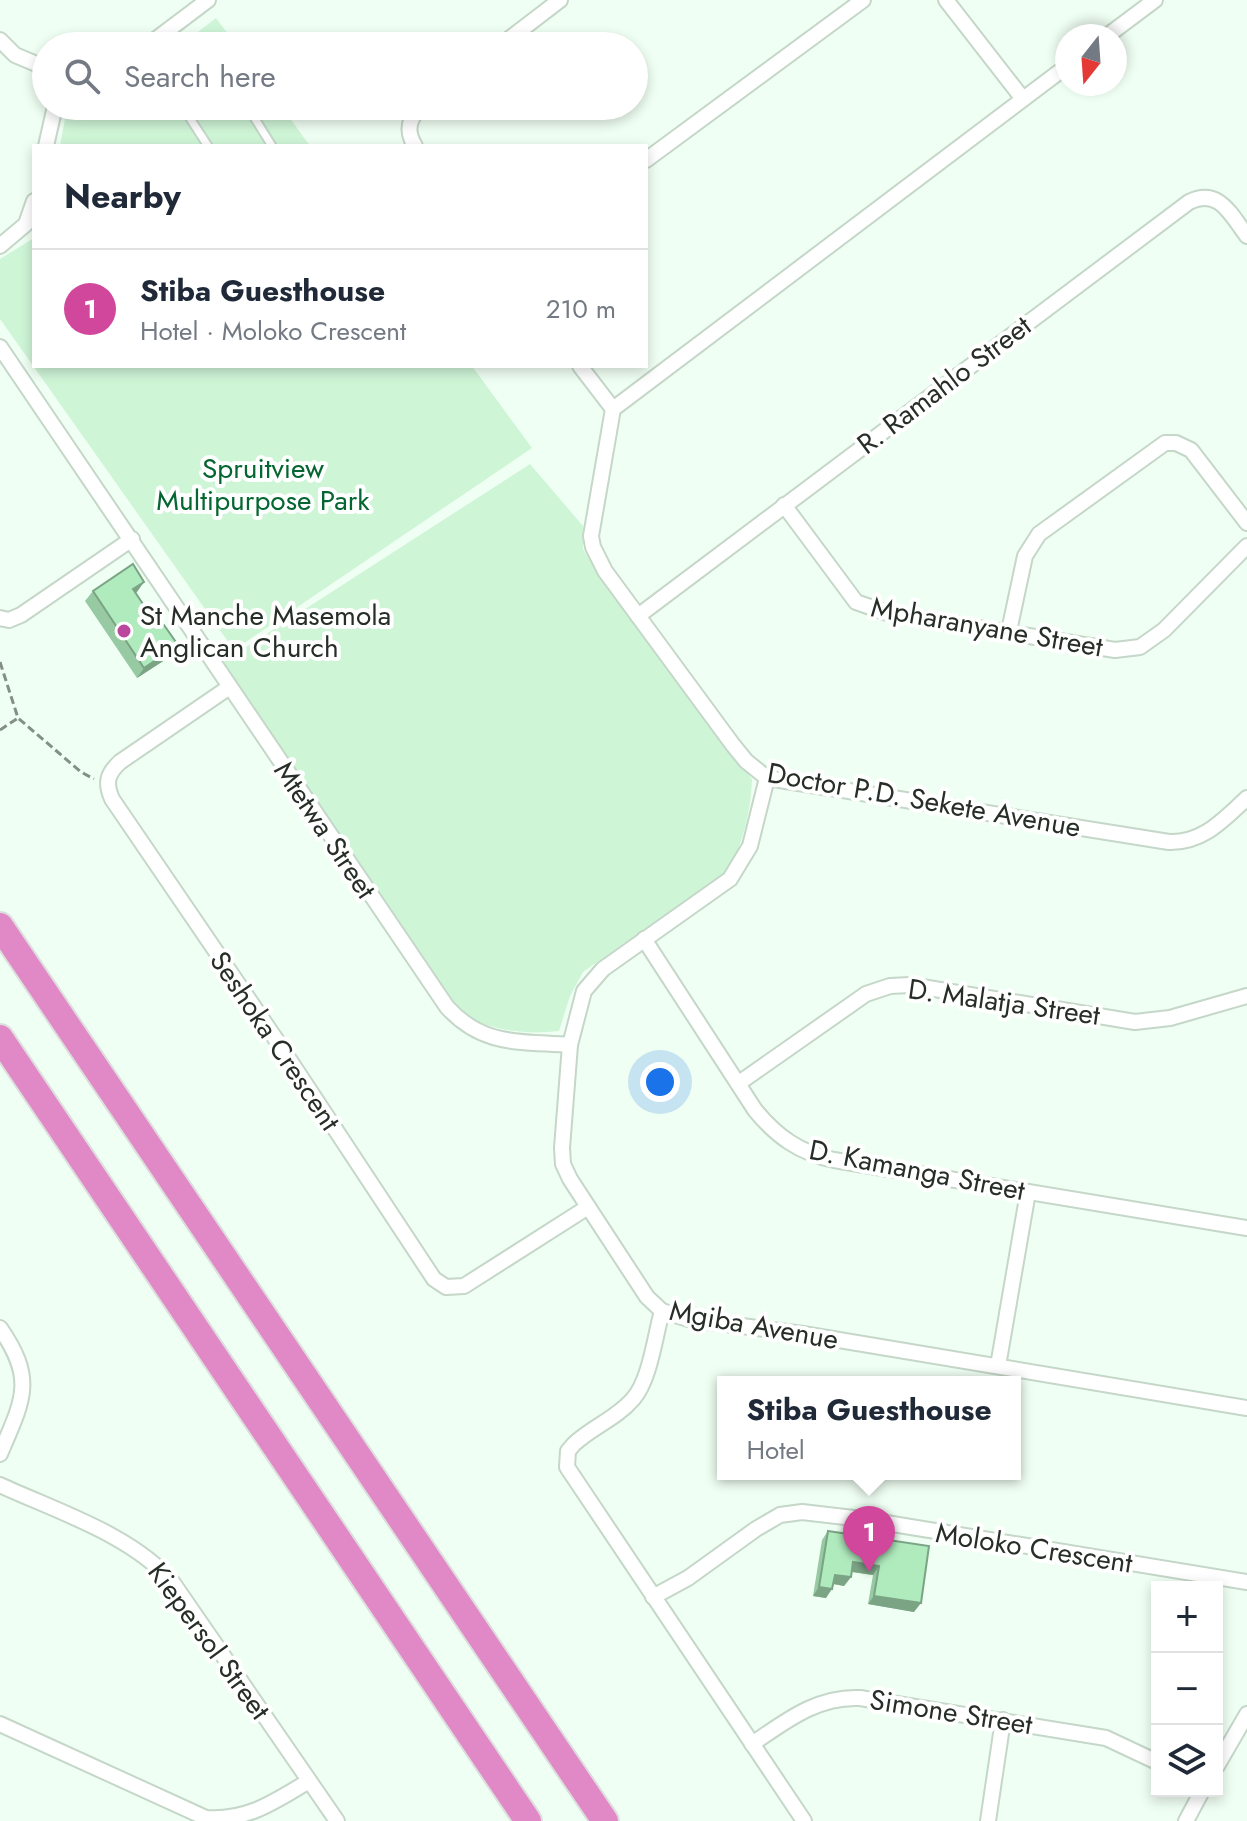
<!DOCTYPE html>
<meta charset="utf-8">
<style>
body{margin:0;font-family:Jost,sans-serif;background:#f6f6f7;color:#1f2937}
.controls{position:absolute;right:24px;bottom:24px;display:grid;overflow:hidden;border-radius:0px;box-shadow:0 4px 12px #0003}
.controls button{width:72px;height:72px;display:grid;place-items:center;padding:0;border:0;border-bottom:2px solid #e0e1e3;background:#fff;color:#1f2937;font:40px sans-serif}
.compass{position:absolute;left:1055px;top:24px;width:72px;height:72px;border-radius:50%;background:#fff;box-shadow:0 4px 12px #0003;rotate:197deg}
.you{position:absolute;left:660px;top:1082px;width:28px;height:28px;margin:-20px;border:6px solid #fff;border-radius:50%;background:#1a73e8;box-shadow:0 0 0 12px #1a73e833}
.badge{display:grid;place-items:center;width:52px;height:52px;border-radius:50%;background:#111827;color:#fff;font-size:26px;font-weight:700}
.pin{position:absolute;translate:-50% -66px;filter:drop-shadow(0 2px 4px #0008)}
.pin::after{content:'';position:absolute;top:42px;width:28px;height:24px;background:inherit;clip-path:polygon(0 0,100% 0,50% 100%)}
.popup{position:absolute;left:717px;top:1376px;width:304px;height:104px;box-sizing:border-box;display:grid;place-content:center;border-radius:0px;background:#fff;filter:drop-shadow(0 2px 6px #0005);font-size:26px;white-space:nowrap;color:#747a83}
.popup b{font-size:30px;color:#1f2937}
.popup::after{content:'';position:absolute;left:50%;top:100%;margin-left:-16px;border:16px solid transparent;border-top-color:#fff}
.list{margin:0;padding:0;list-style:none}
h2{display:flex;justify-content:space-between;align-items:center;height:104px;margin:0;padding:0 32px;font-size:34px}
h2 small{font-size:26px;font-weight:400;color:#747a83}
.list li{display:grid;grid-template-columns:52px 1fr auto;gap:24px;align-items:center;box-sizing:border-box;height:120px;padding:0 32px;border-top:2px solid #e0e1e3}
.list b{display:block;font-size:30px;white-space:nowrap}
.list p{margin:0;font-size:26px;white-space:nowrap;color:#747a83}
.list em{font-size:26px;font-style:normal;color:#747a83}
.icon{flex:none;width:44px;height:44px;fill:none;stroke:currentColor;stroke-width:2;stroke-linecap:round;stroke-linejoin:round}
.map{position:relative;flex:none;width:1247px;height:1821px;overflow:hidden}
.search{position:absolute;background:#fff;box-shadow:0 4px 12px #0003;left:32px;top:32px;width:616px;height:88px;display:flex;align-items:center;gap:20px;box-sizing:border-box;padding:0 28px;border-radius:44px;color:#747a83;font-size:30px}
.panel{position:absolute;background:#fff;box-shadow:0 4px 12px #0003;left:32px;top:144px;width:616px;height:224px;border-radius:0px}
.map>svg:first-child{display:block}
</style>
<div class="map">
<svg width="1247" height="1821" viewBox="0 0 1247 1821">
<rect width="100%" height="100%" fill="#f0fff3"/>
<!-- green -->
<g fill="#cff5d7">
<path d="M216 18 237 46H180Z"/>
<path d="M70 106H281L310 146H60L67 108Z"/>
<path d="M34 238V366H472L532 448 234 650 0 319V259Z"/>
<path d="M530 464 583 526V549L605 585 752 779C751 810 743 844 728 871L583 972 570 996 559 1031C526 1035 489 1031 461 1012L223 662Z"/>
</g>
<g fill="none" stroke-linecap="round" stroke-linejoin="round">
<defs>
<g id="lane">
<path d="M162 35 170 46"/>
<path d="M182 106 208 146"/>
<path d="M247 106 272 146"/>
</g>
<g id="street">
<path d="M946 0 1023 99"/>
<path d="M1107 36 1155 0"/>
<path d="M0 40 15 55 46 68"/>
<path d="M147 46 208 0"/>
<path d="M500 46 560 0"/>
<path d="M1067 66 613 409 591 536 593 547 605 571 733 745 746 761 767 778 1169 842C1203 843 1223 820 1247 798"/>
<path d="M46 146 55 106"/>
<path d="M415 146C405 130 409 117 423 106"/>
<path d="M646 160 863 0"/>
<path d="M0 246 26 224 34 201"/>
<path d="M0 347 447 1007C483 1047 521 1041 570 1045"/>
<path d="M580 366 613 409"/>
<path d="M784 505 856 602 887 613 1115 650 1140 647 1164 630 1247 546"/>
<path d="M638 616 1189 202C1219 187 1231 215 1247 236"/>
<path d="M0 618 9 620 21 615 132 539"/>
<path d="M1009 631 1025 556 1039 534 1165 443H1176L1191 450 1247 523"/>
<path d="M228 688 120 762C107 774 105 783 112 799L277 1041 434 1279 446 1287 464 1286 588 1207"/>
<path d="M767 778 750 846 730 879 603 969 584 991 570 1045 562 1148 563 1164 570 1179 647 1297 662 1311 688 1319 803 1334 1247 1408"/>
<path d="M644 939 755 1110C777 1137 800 1153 834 1160L1247 1228"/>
<path d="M739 1083 866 994 890 986 910 985 1135 1022 1170 1018 1247 996"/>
<path d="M662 1311C655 1336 650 1380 633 1399 617 1418 592 1427 574 1444L568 1451 567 1467 804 1821"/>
<path d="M0 1328C36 1380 23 1400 0 1454"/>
<path d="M998 1366 1028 1192"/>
<path d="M0 1485C56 1511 133 1535 173 1583L337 1821"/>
<path d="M653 1597 688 1578 756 1529 780 1515 802 1512 862 1519 1247 1582"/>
<path d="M0 1724 206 1818C248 1821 275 1801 309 1781"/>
<path d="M752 1744C786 1721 817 1696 860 1698L1106 1738 1157 1762"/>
<path d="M1217 1766 1247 1714"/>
<path d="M988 1821 1003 1720"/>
<path d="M1186 1821 1202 1791"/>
</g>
<g id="highway">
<path d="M0 926 605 1821"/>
<path d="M0 1038 528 1821"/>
</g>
</defs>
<!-- lane casing -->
<use href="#lane" stroke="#c4d7c8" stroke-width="11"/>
<!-- street casing -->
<use href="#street" stroke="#c4d7c8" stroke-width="18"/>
<!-- highway casing -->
<use href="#highway" stroke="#dcdedd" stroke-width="30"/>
<!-- path -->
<g stroke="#848f86" stroke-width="3" stroke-dasharray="8 4" stroke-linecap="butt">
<path d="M0 662 18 718 81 772 94 779"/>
<path d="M0 730 18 718"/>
</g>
<!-- lane -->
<use href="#lane" stroke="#fff" stroke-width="7"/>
<!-- street -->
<use href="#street" stroke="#fff" stroke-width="14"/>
<!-- highway -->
<use href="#highway" stroke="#e189c6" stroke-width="26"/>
</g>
<!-- wall -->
<g fill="#97caa3">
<path d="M93 591 137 592 135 593 159 628 178 645 171 656 137 678 85 601Z"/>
<path d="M828 1531 929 1546 914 1612 868 1604 873 1575 851 1572V1577L844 1586 833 1584 826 1598 813 1596 822 1540Z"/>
</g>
<!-- shaded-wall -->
<g fill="#7ba485">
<path d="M144 582 137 592 125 600 133 589Z"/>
<path d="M178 645 171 656 137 678 144 668Z"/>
<path d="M853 1562 879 1566 873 1575 847 1571Z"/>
<path d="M835 1575 851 1577 844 1586 829 1583Z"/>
<path d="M819 1587 832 1589 826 1598 813 1596Z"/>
<path d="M874 1596 921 1603 914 1612 868 1604Z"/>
</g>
<!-- building -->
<g fill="#b0ebbe" stroke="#7ba485" stroke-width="2">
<path d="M133 564 144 582 133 589 159 628 164 625 178 645 144 668 93 591Z"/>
<path d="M828 1531 929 1546 921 1603 874 1596 879 1566 853 1562 851 1577 835 1575 832 1589 819 1587Z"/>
</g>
<!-- markers -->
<circle fill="#bb469e" stroke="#fff" stroke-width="3" cx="124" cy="631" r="8"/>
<g text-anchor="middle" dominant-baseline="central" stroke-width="8" stroke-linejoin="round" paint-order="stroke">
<!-- street labels -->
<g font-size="28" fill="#272e28" stroke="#fff">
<text transform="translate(944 385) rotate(-37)">R. Ramahlo Street</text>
<text transform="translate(987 627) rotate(10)">Mpharanyane Street</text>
<text transform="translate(924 800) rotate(10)">Doctor P.D. Sekete Avenue</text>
<text transform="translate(325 830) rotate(56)">Mtetwa Street</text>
<text transform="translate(1004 1002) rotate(8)">D. Malatja Street</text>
<text transform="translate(275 1041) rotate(56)">Seshoka Crescent</text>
<text transform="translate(917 1170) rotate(11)">D. Kamanga Street</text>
<text transform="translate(754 1325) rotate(10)">Mgiba Avenue</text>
<text transform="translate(1034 1548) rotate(9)">Moloko Crescent</text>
<text transform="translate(209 1641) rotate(54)">Kiepersol Street</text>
<text transform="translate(951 1712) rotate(9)">Simone Street</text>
</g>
<!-- park labels -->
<g font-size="28" fill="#056631" stroke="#fff">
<text x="263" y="468">Spruitview<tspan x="263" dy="32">Multipurpose Park</tspan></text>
</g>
<!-- poi labels -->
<g font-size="28" fill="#272e28" stroke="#fff" text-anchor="start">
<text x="140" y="615">St Manche Masemola<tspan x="140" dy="32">Anglican Church</tspan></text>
</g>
</g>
</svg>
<div class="controls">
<button>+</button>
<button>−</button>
<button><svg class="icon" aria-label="layers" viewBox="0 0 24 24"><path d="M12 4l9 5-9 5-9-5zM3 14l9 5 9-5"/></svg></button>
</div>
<svg class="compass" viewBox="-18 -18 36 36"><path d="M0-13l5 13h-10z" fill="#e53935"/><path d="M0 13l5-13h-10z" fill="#747a83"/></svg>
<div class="you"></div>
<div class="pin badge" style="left:869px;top:1572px;background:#d1479c">1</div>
<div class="popup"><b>Stiba Guesthouse</b>Hotel</div>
<div class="search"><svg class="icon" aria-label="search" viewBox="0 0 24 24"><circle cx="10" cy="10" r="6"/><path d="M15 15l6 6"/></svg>Search here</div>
<section class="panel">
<h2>Nearby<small></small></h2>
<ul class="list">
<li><span class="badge" style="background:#d1479c">1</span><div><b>Stiba Guesthouse</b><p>Hotel · Moloko Crescent</p></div><em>210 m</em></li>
</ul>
</section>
</div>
